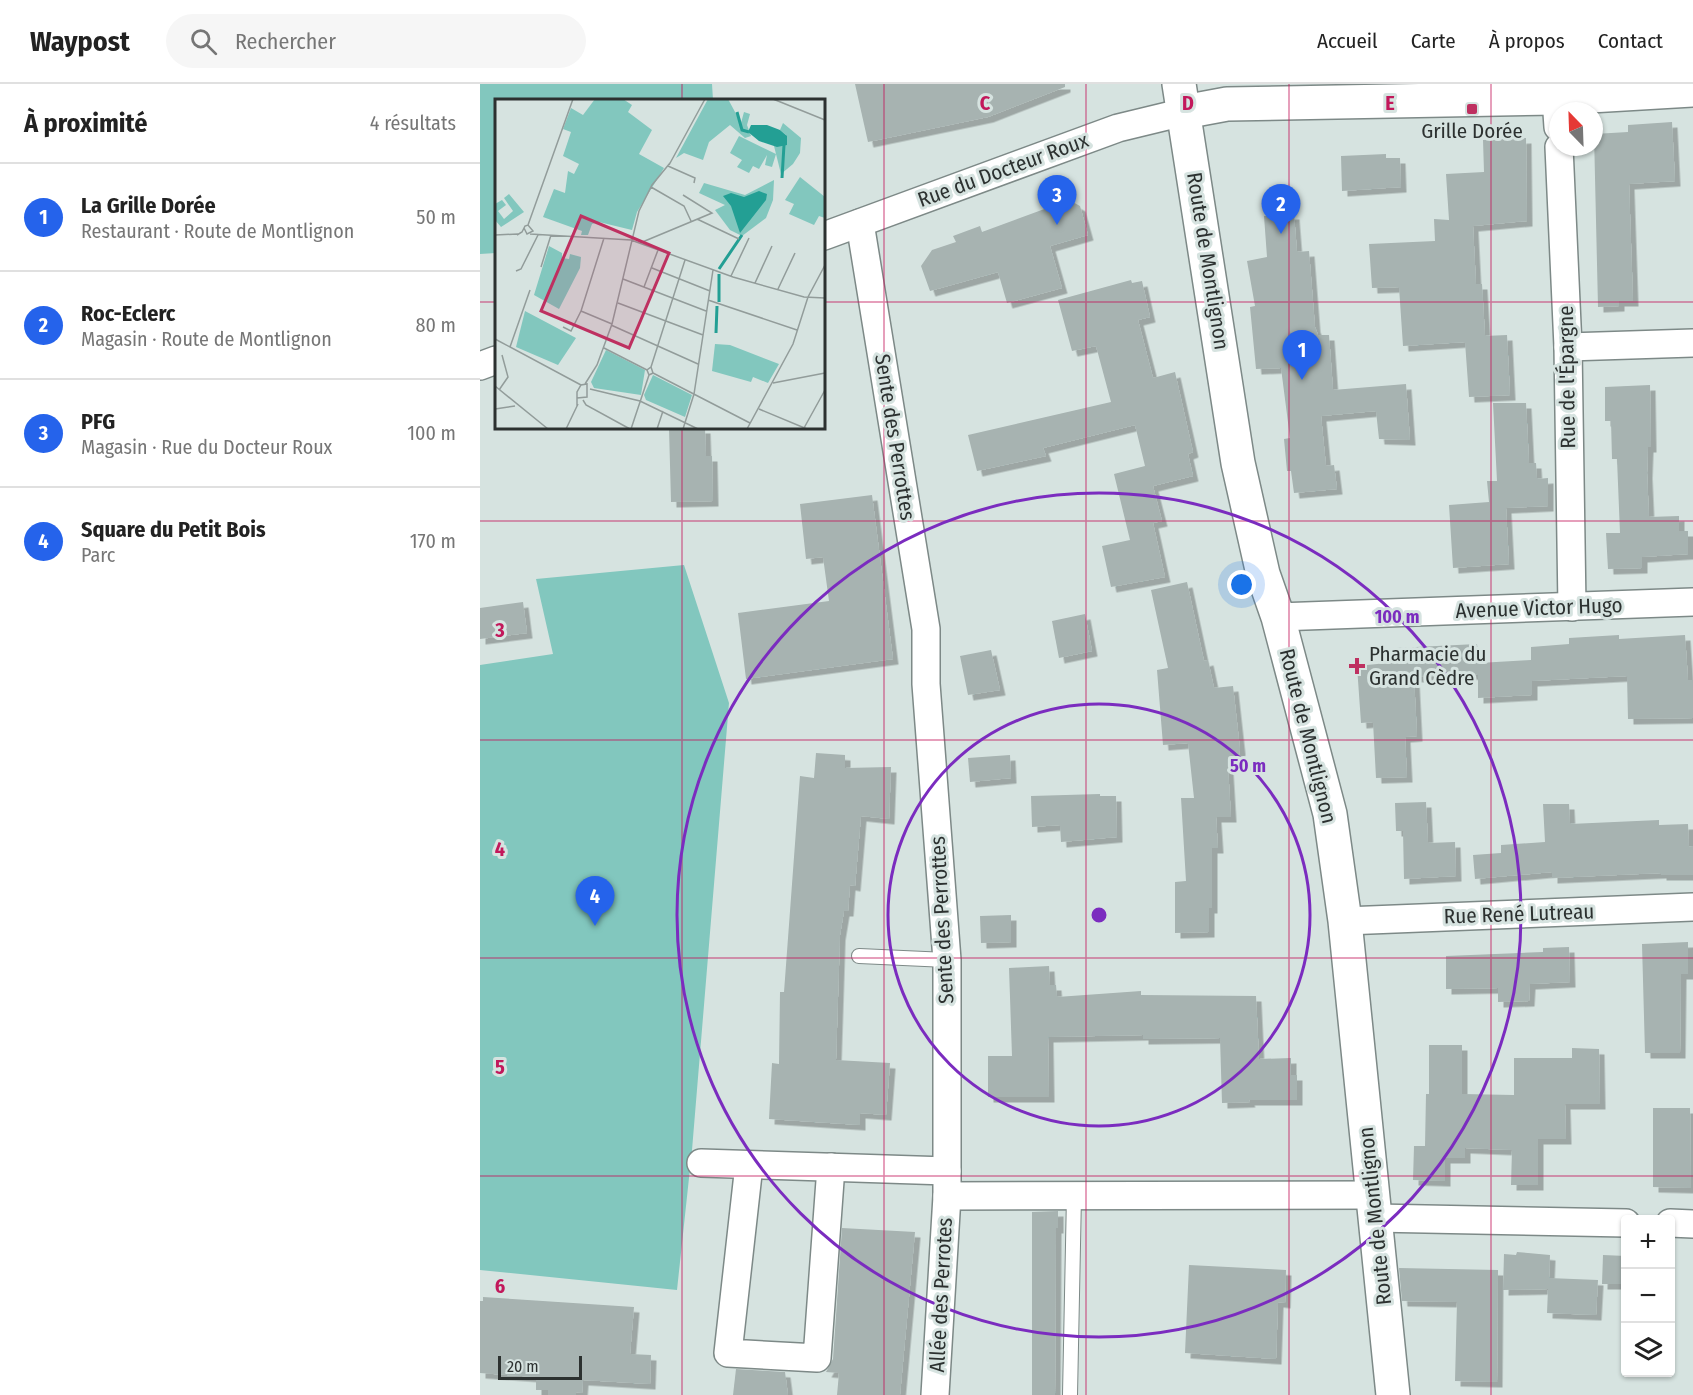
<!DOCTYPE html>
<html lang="fr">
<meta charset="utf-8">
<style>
body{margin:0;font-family:"Fira Sans Condensed",sans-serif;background:#f6f6f6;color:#222}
.controls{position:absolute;right:18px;bottom:18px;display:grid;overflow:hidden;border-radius:6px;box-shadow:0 2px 4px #0004}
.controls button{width:54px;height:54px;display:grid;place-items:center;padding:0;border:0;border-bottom:2px solid #e0e0e0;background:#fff;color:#222;font:30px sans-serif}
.compass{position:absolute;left:1069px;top:18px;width:54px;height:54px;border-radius:50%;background:#fff;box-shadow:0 2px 4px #0004;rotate:337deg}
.scale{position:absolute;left:18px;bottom:15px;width:84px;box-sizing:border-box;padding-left:6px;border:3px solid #2c3130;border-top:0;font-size:16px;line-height:21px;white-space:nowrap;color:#2c3130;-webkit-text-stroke:4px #d6e3e0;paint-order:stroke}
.you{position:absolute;left:762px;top:501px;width:21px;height:21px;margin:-15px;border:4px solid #fff;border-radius:50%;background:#1a73e8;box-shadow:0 0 0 9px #1a73e833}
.badge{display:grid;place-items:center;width:39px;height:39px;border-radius:50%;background:#2563eb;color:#fff;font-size:20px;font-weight:700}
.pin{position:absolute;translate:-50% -50px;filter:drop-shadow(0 2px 3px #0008)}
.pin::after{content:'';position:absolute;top:32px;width:21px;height:18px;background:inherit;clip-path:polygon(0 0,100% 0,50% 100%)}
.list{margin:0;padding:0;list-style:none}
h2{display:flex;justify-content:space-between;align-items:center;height:78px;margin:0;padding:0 24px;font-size:26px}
h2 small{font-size:20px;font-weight:400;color:#767676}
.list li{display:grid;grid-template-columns:39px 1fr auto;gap:18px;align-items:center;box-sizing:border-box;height:108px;padding:0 24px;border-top:2px solid #e0e0e0}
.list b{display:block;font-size:22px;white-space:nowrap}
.list p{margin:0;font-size:20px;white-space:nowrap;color:#767676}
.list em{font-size:20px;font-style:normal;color:#767676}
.icon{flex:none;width:33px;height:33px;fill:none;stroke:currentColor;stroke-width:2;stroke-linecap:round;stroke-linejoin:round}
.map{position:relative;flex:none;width:1213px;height:1311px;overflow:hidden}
header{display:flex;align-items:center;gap:36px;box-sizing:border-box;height:84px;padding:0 30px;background:#fff;border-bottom:2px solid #e0e0e0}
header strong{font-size:28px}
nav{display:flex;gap:33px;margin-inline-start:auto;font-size:21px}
.search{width:420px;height:54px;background:#f6f6f6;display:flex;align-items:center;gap:15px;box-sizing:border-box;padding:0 21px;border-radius:33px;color:#767676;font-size:22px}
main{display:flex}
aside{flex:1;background:#fff}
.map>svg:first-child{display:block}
</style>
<header>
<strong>Waypost</strong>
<div class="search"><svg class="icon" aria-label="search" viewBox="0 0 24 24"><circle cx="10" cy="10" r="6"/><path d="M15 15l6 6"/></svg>Rechercher</div>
<nav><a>Accueil</a><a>Carte</a><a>À propos</a><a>Contact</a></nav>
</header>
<main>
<aside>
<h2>À proximité<small>4 résultats</small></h2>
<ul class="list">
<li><span class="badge">1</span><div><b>La Grille Dorée</b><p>Restaurant · Route de Montlignon</p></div><em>50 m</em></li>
<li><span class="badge">2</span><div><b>Roc-Eclerc</b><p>Magasin · Route de Montlignon</p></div><em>80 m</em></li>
<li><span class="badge">3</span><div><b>PFG</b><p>Magasin · Rue du Docteur Roux</p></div><em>100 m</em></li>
<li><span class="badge">4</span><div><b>Square du Petit Bois</b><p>Parc</p></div><em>170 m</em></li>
</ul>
</aside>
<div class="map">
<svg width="1213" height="1311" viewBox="0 0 1213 1311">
<defs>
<filter id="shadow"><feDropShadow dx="5.5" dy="5.5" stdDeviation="0" flood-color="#0004"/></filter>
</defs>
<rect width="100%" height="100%" fill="#d6e3e0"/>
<!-- green -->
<g fill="#82c7be">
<path d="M0 0H232L233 16H16V169L0 170Z"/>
<path d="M204 481 249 619 212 1066 197 1206 0 1186V581L73 570 56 495Z"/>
</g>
<!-- building -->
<g fill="#a7b3b1" filter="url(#shadow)">
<path d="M375 0H585V3L508 33 388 58Z"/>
<path d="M1192 38 1195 97 1149 100 1153 217H1139V222L1118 223 1114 50 1148 48V41Z"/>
<path d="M1046 54 1047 137 993 142 996 200H1002L1005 252 1027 251 1030 311 989 313 985 258 923 262 919 203 892 204 889 160 955 157 954 135 969 136 966 90 1004 88 1003 56Z"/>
<path d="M906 70V74H920L921 103 862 107 861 72Z"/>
<path d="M589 116 600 122 608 151 570 162 582 204 527 219 518 188 450 207 441 182 452 166 476 158 473 152 500 142 502 148Z"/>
<path d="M814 130 817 168 829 167 835 243 838 251H849L853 306 926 300 930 356 899 355 896 327 841 332 846 382 854 381 857 405 814 409 811 387H807L804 355 810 354 801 284 776 285 770 223 775 222 767 177 787 173 784 132Z"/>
<path d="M651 196 652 199 662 197 670 233 658 236 673 294 695 288 713 368 708 370 713 392 673 402 682 437 673 439 685 493 631 503 622 462 650 456 634 390 665 382 655 341 563 364 566 372 497 387 488 351 631 318 616 262 592 267 578 216Z"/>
<path d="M1170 301 1171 363H1168L1167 389 1169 433 1199 432V447H1208V470L1162 473V484L1128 485 1126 449H1140L1137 375H1132L1131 337H1125V303Z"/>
<path d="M1013 319H1046L1049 379H1056L1057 395 1068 394V422L1026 424 1029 480 973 484 969 421 1009 418 1007 397H1017Z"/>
<path d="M189 344H225L226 372H232L233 417 191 418Z"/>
<path d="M392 411 413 575 266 595 258 529 349 517 343 473 326 475 320 420Z"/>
<path d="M707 498 724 577 728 576 734 604 753 602 760 665 759 671 755 672 756 682 748 683 751 733H736L738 764H732V824H729V848L695 849V798L706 797 701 714H714L708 659 683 661 677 586 688 584 671 506Z"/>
<path d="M43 518 47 549 0 555V524Z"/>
<path d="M605 530 612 567 579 574 572 537Z"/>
<path d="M1139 551V555L1205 551 1208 596H1213V634L1148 635 1147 592 1052 597V611L998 614V590L934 593 937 652 925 653 927 693 896 694 893 638 881 639 877 582 917 578 916 564 997 560 999 579 1051 576V563L1089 560V554Z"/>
<path d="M511 566 520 606 488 611 480 572Z"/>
<path d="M336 669 365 671V684L411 683 409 735 381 732 375 802 370 801 368 827H364L360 851 356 976 410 979 406 1031 380 1029V1041L289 1035 292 979 299 980 300 908H304L320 692 334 694Z"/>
<path d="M530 671 531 694 490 698 488 674Z"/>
<path d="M620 710V712H636L637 753 581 758 580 741 552 743 551 712Z"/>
<path d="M946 718 948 759 975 758 976 792 924 795 923 747H916L915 719Z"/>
<path d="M1063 720H1089L1090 740 1179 736V741L1208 740 1209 763 1213 762V791H1181V789L1072 794V788L995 795 993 771 1021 769V761L1065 758Z"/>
<path d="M531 831V858L501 859 500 832Z"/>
<path d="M1208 858V890H1201L1200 969H1165L1162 860Z"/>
<path d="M1089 863 1090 898 1050 900 1049 917 1018 918V904L966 905V872L1063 868V864Z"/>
<path d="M569 882 570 901H576L577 913 661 907V911L776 912 779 975 811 974V991H817V1016H769L770 1018 742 1019 740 954 663 955V951L568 953 569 1013H508V972H532L529 884Z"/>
<path d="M949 961H982V1010L1034 1011V974H1092V964L1119 965 1120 1020H1085L1086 1055H1058V1101H1031L1032 1066 985 1064V1074H965V1097L933 1096 934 1062H945L946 1010H949Z"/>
<path d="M1173 1024H1210L1211 1104 1173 1103Z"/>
<path d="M578 1127V1144H576L575 1311H552V1128Z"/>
<path d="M362 1144 435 1148 420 1311H357L359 1289 346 1288 353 1275Z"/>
<path d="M1037 1168 1070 1171 1069 1194 1118 1196 1116 1231 1067 1229 1068 1205 1023 1206 1024 1170 1036 1171Z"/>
<path d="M1123 1171 1146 1172V1200H1122Z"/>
<path d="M709 1181 806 1186 805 1219 798 1218 796 1275 705 1269Z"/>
<path d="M919 1184 1018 1186 1017 1298 975 1297 977 1218 922 1217Z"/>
<path d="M3 1213 154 1223 150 1270 171 1271 170 1300 103 1296 102 1309 96 1308V1311H68V1306H56V1293L0 1289V1217H3Z"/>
<path d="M256 1285 305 1288 308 1311H253Z"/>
</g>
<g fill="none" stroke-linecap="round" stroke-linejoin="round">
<defs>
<g id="lane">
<path d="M379 872 467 876"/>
<path d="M590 1311 594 1111"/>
</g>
<g id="street">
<path d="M1076 14 1078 43"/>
<path d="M1079 63 1088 263 1092 523"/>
<path d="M380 139 446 545V600L467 876V1112L894 1111"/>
<path d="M344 152 638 44 704 28"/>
<path d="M1088 263 1213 259"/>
<path d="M0 282 16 276"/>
<path d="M798 533 1213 518"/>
<path d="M865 837 1213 823"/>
<path d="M221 1079 467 1087"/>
<path d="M269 1081 248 1269 337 1274 351 1083"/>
<path d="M895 1134 1146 1139"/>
<path d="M1190 1139 1213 1140"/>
<path d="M455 1311 467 1112"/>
</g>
<g id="secondary">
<path d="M699 0 758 379 783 490 798 533 850 730 865 837 913 1311"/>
<path d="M704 28 747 20 1076 14 1213 6"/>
</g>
</defs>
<!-- lane casing -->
<use href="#lane" stroke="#7d8987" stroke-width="16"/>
<!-- street casing -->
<use href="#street" stroke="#7d8987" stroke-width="30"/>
<!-- secondary casing -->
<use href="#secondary" stroke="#7d8987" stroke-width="36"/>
<!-- lane -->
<use href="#lane" stroke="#fff" stroke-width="14"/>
<!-- street -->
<use href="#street" stroke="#fff" stroke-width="27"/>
<!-- secondary -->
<use href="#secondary" stroke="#fff" stroke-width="33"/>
</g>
<!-- grid -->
<path fill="none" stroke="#c2185b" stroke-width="1.5" stroke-opacity="0.55" d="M202 0V16M404 0V1311M606 0V1311M809 0V1311M1011 0V1311M0 218H16M344 218H1213M202 344V1311M0 437H1213M0 656H1213M0 874H1213M0 1092H1213"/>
<!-- distance rings -->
<g fill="none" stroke="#7b2cbf" stroke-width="3">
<circle cx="619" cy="831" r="211"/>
<circle cx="619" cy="831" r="422"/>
</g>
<!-- markers -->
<g fill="#be3060" stroke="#d6e3e0" stroke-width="2">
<rect x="986" y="19" width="12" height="12" rx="3"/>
<path d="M874 573h6v6h6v6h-6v6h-6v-6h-6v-6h6z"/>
</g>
<g text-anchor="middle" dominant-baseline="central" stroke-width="6" stroke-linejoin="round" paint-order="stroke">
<!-- poi labels -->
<g font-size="21" fill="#2c3130" stroke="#d6e3e0">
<text x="992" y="47">Grille Dorée</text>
<text x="889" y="570" text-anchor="start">Pharmacie du<tspan x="889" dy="24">Grand Cèdre</tspan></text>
</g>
<!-- street labels -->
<g font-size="21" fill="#2c3130" stroke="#d6e3e0">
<text transform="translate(523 86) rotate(-20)">Rue du Docteur Roux</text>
<text transform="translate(728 177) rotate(81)">Route de Montlignon</text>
<text transform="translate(1087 293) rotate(-91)">Rue de l'Épargne</text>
<text transform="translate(415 353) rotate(81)">Sente des Perrottes</text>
<text transform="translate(1059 524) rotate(-2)">Avenue Victor Hugo</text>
<text transform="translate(828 652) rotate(76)">Route de Montlignon</text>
<text transform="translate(1039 830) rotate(-2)">Rue René Lutreau</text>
<text transform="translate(462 836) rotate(-93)">Sente des Perrottes</text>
<text transform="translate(895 1132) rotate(-96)">Route de Montlignon</text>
<text transform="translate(461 1211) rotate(-87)">Allée des Perrotes</text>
</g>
</g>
<!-- overview -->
<g transform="translate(15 15)">
<rect width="330" height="330" fill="#d6e3e0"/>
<path d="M100 0H128L137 6 133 13 157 31 144 55 169 69 142 113 137 131 104 123 97 125 93 136H86L87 132 48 118 59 90 70 94 73 72 79 75 84 65 68 57 76 33 68 30 76 9 88 16ZM213 0H233L246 24 249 13 255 15 252 26 256 37 250 39 235 26 214 43 208 61 189 54 181 59ZM288 24 306 39 305 54 298 65 286 75 281 55 277 68 270 66 272 56 264 70 258 67 254 74 242 68 247 61 235 54 244 37 281 55 279 47 291 36 285 31ZM305 78 330 98V119L324 117 319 126 294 115 299 105 290 101ZM279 81 278 101 271 119 247 137 235 131 220 111 230 106 204 94 209 84 250 96ZM14 95 29 113 6 128 0 121V105L7 101 11 106 3 112 9 120 18 112 9 99ZM54 147 67 154V159L74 160 75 155 86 158 85 169 64 210 39 196ZM30 212 81 239 63 266 21 248ZM220 245 235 246 284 265 273 284 258 278 256 283 217 272ZM111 251 150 271 146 296 99 289 96 283ZM158 276 197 296 190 318 151 301 149 296Z" fill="#82c7be"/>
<path d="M256 26H272L285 31 292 37V46L282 48 264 42 253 33ZM264 92 272 95 271 101 245 134 236 107 228 97 236 94 249 98Z" fill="#239f94"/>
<path fill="none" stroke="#239f94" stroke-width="3" d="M242 13 247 31 254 33M287 79 289 46M224 170 247 136M224 175V203M221 234 222 207"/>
<path fill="none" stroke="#929c9a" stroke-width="1.5" d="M278 0 330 21M174 66 210 0M173 67 200 79 199 84M156 88 189 107 196 122M202 120 244 140M33 126 78 0M35 135 136 141 238 178 309 198 330 199M0 136 23 135M22 136 27 133 30 127 33 126 38 132 32 135 29 129M109 139 86 212 117 225M145 144 217 114 188 96M46 168 56 136M157 169 215 192M21 172 26 170 43 136M236 177 254 139M128 180 211 212M260 184 277 147M149 188 163 151M283 190 300 154M213 201 302 231M123 204 208 236M116 226 203 265M68 228 76 232 86 212M0 240 86 286M15 248 35 191M109 249 152 271M156 268 190 161M158 274 255 324M278 284 330 274M90 285 102 266 117 225 144 112 157 86 175 64M0 287 53 330M95 290 145 302 203 330M4 291 13 278 7 256M88 301 91 306 135 330M82 307V293L86 286 92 285V298L82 299M0 310 20 307M264 310 312 330M309 329 330 291M71 330 83 305M136 330 154 276 152 271 156 268 158 274 154 276M162 330 168 312M188 330 199 295 218 171M252 330 298 245 313 198 330 166"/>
<path fill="#be3060" fill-opacity="0.15" stroke="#be3060" stroke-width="3" d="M86 117 174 154 134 249 46 212Z"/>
<rect width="330" height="330" fill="none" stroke="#2c3130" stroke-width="3"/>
</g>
<g font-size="20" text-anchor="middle" font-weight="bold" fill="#c2185b" stroke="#d6e3e0" stroke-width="6" stroke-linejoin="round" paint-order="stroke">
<text x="505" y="26">C</text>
<text x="708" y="26">D</text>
<text x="910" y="26">E</text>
<text x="20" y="553">3</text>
<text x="20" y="772">4</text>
<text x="20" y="990">5</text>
<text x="20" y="1209">6</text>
</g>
<circle cx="619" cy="831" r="9" fill="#7b2cbf" stroke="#d6e3e0" stroke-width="3"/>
<g font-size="18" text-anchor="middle" font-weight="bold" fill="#7b2cbf" stroke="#d6e3e0" stroke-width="6" stroke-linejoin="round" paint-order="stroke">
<text x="917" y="539">100 m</text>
<text x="768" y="688">50 m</text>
</g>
</svg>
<div class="controls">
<button>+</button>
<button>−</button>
<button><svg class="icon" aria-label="layers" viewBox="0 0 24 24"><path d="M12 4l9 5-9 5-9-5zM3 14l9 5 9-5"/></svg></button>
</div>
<svg class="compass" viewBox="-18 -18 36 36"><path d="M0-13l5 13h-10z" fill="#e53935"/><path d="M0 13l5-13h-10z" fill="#767676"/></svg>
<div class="scale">20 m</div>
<div class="you"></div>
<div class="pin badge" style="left:822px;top:296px">1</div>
<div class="pin badge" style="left:801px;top:150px">2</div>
<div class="pin badge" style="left:577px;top:141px">3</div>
<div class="pin badge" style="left:115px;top:842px">4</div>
</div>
</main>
